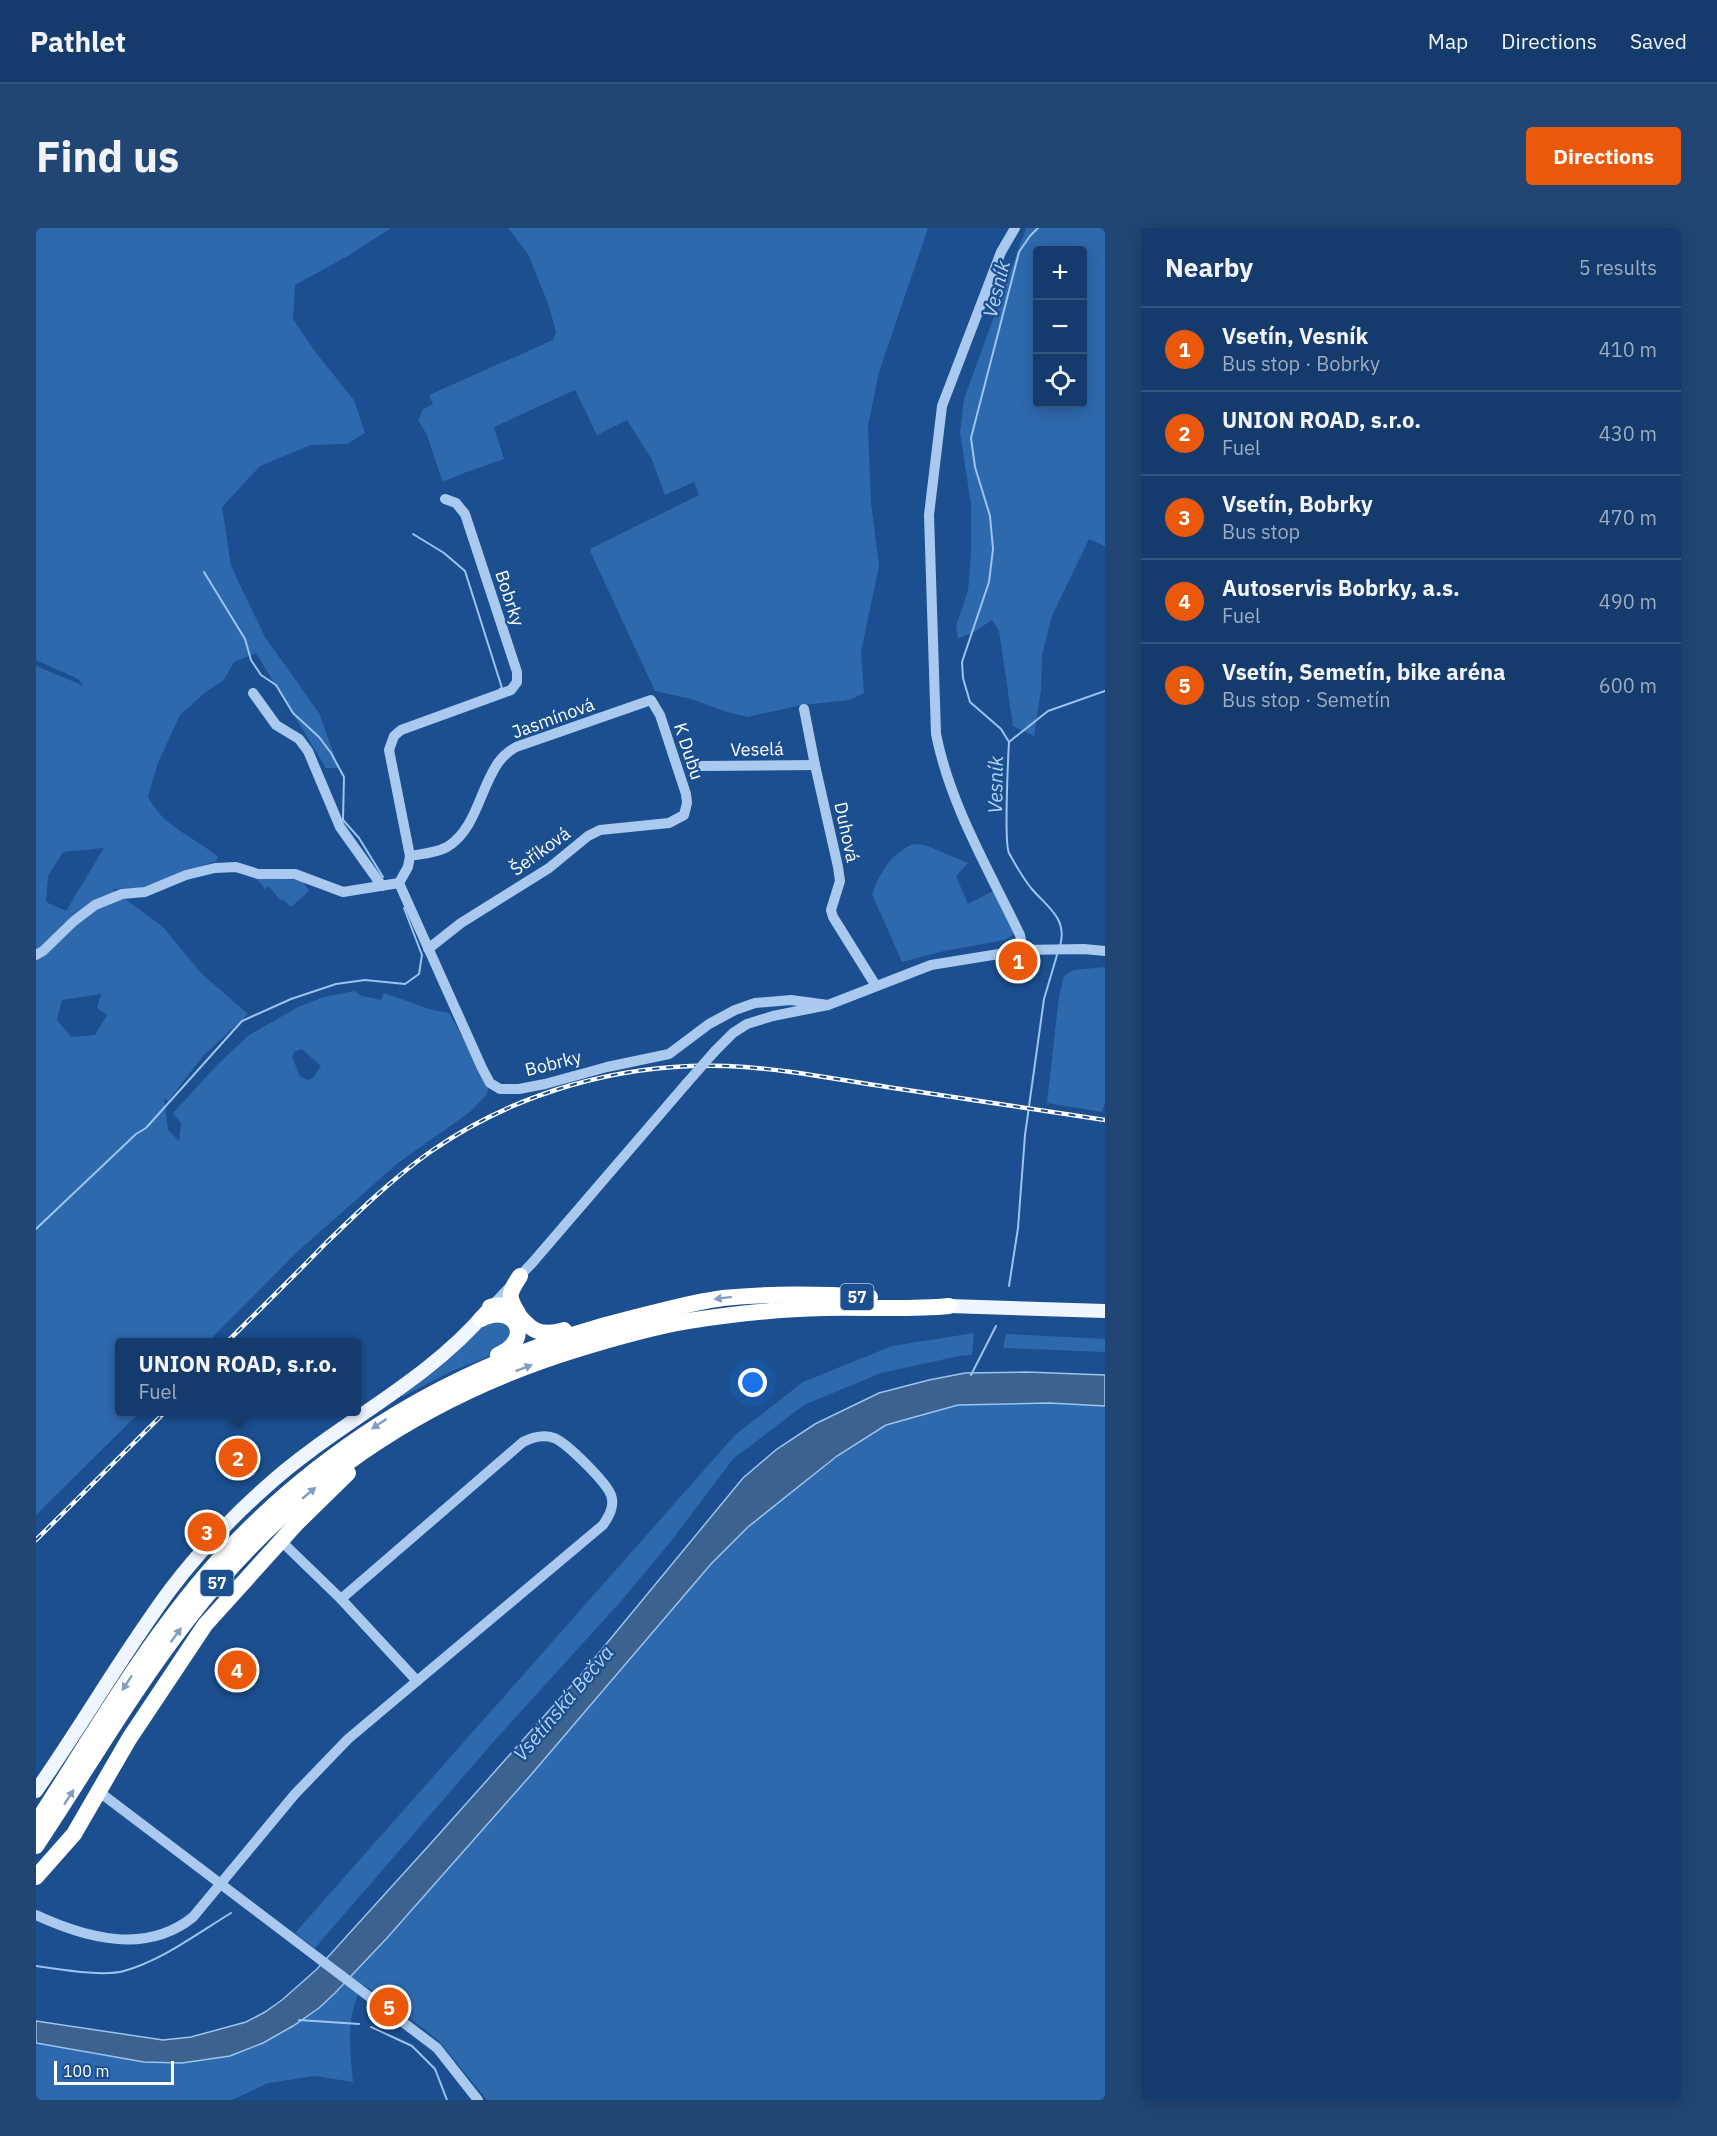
<!DOCTYPE html>
<meta charset="utf-8">
<style>
body{margin:0;font-family:"IBM Plex Sans",sans-serif;background:#214673;color:#f1f3f6}
.controls{position:absolute;right:18px;top:18px;display:grid;overflow:hidden;border-radius:6px;box-shadow:0 3px 15px #0003}
.controls button{width:54px;height:54px;display:grid;place-items:center;padding:0;border:0;border-bottom:2px solid #33557e;background:#143b6b;color:#f1f3f6;font:30px sans-serif}
.scale{position:absolute;left:18px;bottom:15px;width:120px;box-sizing:border-box;padding-left:6px;border:3px solid #fff;border-top:0;font-size:16px;line-height:21px;white-space:nowrap;color:#fff;-webkit-text-stroke:4px #1b4f8f;paint-order:stroke}
.you{position:absolute;left:717px;top:1155px;width:21px;height:21px;margin:-15px;border:4px solid #fff;border-radius:50%;background:#1a73e8;box-shadow:0 0 0 9px #1a73e833}
.badge{display:grid;place-items:center;width:39px;height:39px;border-radius:50%;background:#ea580c;color:#fff;font-size:20px;font-weight:700}
.pin{position:absolute;translate:-50% -50%;border:3px solid #fff;box-shadow:0 2px 6px #0006}
.popup{position:absolute;left:79px;top:1110px;width:246px;height:78px;box-sizing:border-box;display:grid;place-content:center;border-radius:6px;background:#143b6b;filter:drop-shadow(0 2px 4px #0005);font-size:20px;white-space:nowrap;color:#9dadc1}
.popup b{font-size:22px;color:#f1f3f6}
.popup::after{content:'';position:absolute;left:50%;top:100%;margin-left:-12px;border:12px solid transparent;border-top-color:#143b6b}
.list{margin:0;padding:0;list-style:none}
h2{display:flex;justify-content:space-between;align-items:center;height:78px;margin:0;padding:0 24px;font-size:26px}
h2 small{font-size:20px;font-weight:400;color:#9dadc1}
.list li{display:grid;grid-template-columns:39px 1fr auto;gap:18px;align-items:center;box-sizing:border-box;height:84px;padding:0 24px;border-top:2px solid #33557e}
.list b{display:block;font-size:22px;white-space:nowrap}
.list p{margin:0;font-size:20px;white-space:nowrap;color:#9dadc1}
.list em{font-size:20px;font-style:normal;color:#9dadc1}
.icon{flex:none;width:33px;height:33px;fill:none;stroke:currentColor;stroke-width:2;stroke-linecap:round;stroke-linejoin:round}
.map{position:relative;flex:none;width:1069px;height:1872px;overflow:hidden;border-radius:6px}
header{display:flex;align-items:center;gap:36px;box-sizing:border-box;height:84px;padding:0 30px;background:#143b6b;border-bottom:2px solid #33557e}
header strong{font-size:28px}
nav{display:flex;gap:33px;margin-inline-start:auto;font-size:21px}
.intro{display:flex;align-items:center;justify-content:space-between;box-sizing:border-box;height:144px;padding:0 36px}
h1{margin:0;font-size:42px}
.button{padding:15px 27px;border-radius:6px;background:#ea580c;color:#fff;font-size:21px;font-weight:700}
main{display:flex;gap:36px;padding:0 36px}
aside{flex:1;background:#143b6b;border-radius:6px;box-shadow:0 3px 15px #0003}
.map>svg:first-child{display:block}
</style>
<header>
<strong>Pathlet</strong>
<nav><a>Map</a><a>Directions</a><a>Saved</a></nav>
</header>
<div class="intro"><h1>Find us</h1><a class="button">Directions</a></div>
<main>
<div class="map">
<svg width="1069" height="1872" viewBox="0 0 1069 1872">
<rect width="100%" height="100%" fill="#1b4f8f"/>
<!-- green -->
<g fill="#2e69ad" fill-rule="evenodd">
<path d="M0 0H355L312 28 259 57 257 91 280 125 318 172 329 205 311 216 275 217 224 238 186 279 195 338 229 409 283 485 303 540H290L220 425 198 434 187 453 171 463 144 487 122 535 112 568C125 598 159 609 182 629L180 633 106 660 76 661 127 699 166 746 212 786 168 827 132 873 128 870 132 902 143 913 145 895 137 885 182 836 213 807 262 779 288 769 318 763 326 768 345 772 348 765 393 781 413 785 453 858 451 866 434 884 362 935 261 1024 172 1114H83V1184H104L0 1287V438L48 458 42 451 0 432ZM68 620 30 683 10 674 12 648 27 624ZM65 766 61 780 71 787 59 807 35 809 21 792 26 772ZM266 821 285 838 277 850 272 852 264 848 256 829 259 823Z"/>
<path d="M472 0H892L843 144 832 198 835 275 843 338 825 424 828 465 814 472 766 477 711 489 688 483 655 471 619 463 555 325 554 321 663 267 658 254 629 267 616 232 591 192 561 207 539 162 458 199 468 231 428 245 409 253 406 252 391 207 382 192 387 181 397 176 393 167 517 112 520 104 513 78 492 26Z"/>
<path d="M990 0H1069V318L1053 311 1016 388 1006 427 1005 461 998 508 977 498 963 403 956 392 935 406 922 410 920 398 932 363 935 324V276L924 205 928 171ZM1002 22H1046V176H1002Z"/>
<path d="M877 616 889 617 932 635 920 648 932 676 959 662 978 706 969 712 908 723 866 734 836 666C845 643 854 627 877 616Z"/>
<path d="M220 650 266 652 273 663 255 679 246 671 244 672 233 658 229 661Z"/>
<path d="M1069 739V875L1066 884 1011 875 1023 768 1028 748 1038 742Z"/>
<path d="M463 1089 477 1104 464 1124 416 1143 366 1169V1167L414 1130 450 1093Z"/>
<path d="M938 1105 936 1127 923 1128 845 1145 768 1177 697 1231 636 1312 586 1372 459 1512 279 1720 259 1705 699 1207 767 1154 856 1118Z"/>
<path d="M970 1106 1069 1111V1124L967 1120Z"/>
<path d="M1013 1175 1069 1178V1872H451L402 1812 348 1770 327 1757C309 1787 314 1821 317 1854L279 1848 232 1855 196 1872H0V1815L77 1827 227 1815 256 1798 283 1780 316 1748 351 1710 572 1458 675 1336 712 1299 801 1228 850 1197 922 1177Z"/>
</g>
<!-- water -->
<path fill="#3c6290" stroke="#9cc4f0" stroke-width="1.5" d="M991 1144 1069 1147V1178L1013 1175 922 1177 850 1197 801 1228 712 1299 675 1336 494 1548 351 1710 299 1765 283 1780 257 1798 227 1815 194 1828 146 1835 108 1834 0 1815V1793L127 1812 155 1809 210 1794 229 1784 246 1772 281 1741 396 1614 543 1449 707 1250 741 1221 779 1196 843 1165 893 1152 929 1145Z"/>
<g fill="none" stroke-linecap="round" stroke-linejoin="round">
<!-- stream -->
<g stroke="#9cc4f0" stroke-width="2">
<path d="M1002 0 994 8 983 24 935 210 939 239 954 288 957 321 953 354 926 434 927 450 934 474 965 501 973 514C972 532 968 615 973 625 979 636 987 650 995 660 1011 679 1032 690 1024 718"/>
<path d="M377 306 408 325 429 343 466 460 464 461"/>
<path d="M168 344 209 411 215 432 225 447 240 457 257 485 283 509 295 525 308 549 307 592 323 610 347 649"/>
<path d="M973 514 1012 483 1069 463"/>
<path d="M0 1001 100 906 110 900 206 793 255 771 300 756 329 752 369 756 383 746 386 727 368 680"/>
<path d="M973 1058 982 1000 989 907 1008 771 1021 727"/>
<path d="M935 1147 960 1098"/>
<path d="M0 1738C23 1741 67 1749 88 1743 127 1732 162 1705 195 1685"/>
<path d="M263 1792 323 1796"/>
<path d="M335 1799 376 1818 399 1841 411 1872"/>
</g>
<!-- minor -->
<g stroke="#a9c9ee" stroke-width="10">
<path d="M979 0 965 24 906 178 893 287 900 506C914 577 953 642 984 707L987 722"/>
<path d="M409 271 420 275 429 286 481 444V454L475 462 365 502 358 508 353 522 374 628 372 639 363 655 446 840 454 855 464 861H483L509 856 571 839 633 826 673 796 699 782 719 775 755 772 792 777"/>
<path d="M217 465 240 497 263 511 272 523 304 599 346 658"/>
<path d="M768 481 779 537 802 639 804 653 795 682 797 689 840 758"/>
<path d="M663 538 779 537"/>
<path d="M374 628C386 626 400 625 411 619 440 602 444 560 462 535 467 528 473 523 480 519L615 472 624 487 650 566 651 575 648 587 633 595 564 602 552 608 513 640 425 695 392 721"/>
<path d="M0 727 7 723 38 693 59 677 86 666 109 664 150 647 179 640 200 639 222 646H259L307 664 363 655"/>
<path d="M679 823 697 805 711 796 737 788 792 777 895 737 987 722 1048 721 1069 723"/>
<path d="M455 1079 497 1034 650 856"/>
<path d="M305 1371 487 1214C497 1209 507 1206 518 1210 531 1215 570 1254 575 1267 579 1278 573 1288 567 1297L381 1453"/>
<path d="M62 1563 401 1820 442 1872"/>
<path d="M0 1687C50 1710 110 1727 157 1689L259 1566 312 1511 381 1453 305 1371 244 1312"/>
</g>
<!-- major -->
<g stroke="#f0f6ff" stroke-width="14">
<path d="M913 1078 1069 1083"/>
<path d="M0 1563C46 1497 86 1427 134 1362 162 1325 195 1290 230 1259 299 1196 388 1157 450 1084"/>
</g>
<!-- highway -->
<g stroke="#fff" stroke-width="16">
<path d="M454 1079C489 1067 481 1117 528 1102"/>
<path d="M482 1085C471 1068 473 1065 484 1048"/>
<path d="M445 1091C479 1074 499 1111 462 1127"/>
<path d="M0 1595C60 1503 115 1405 190 1324 303 1204 440 1128 600 1089 629 1082 658 1074 687 1070 736 1065 786 1066 834 1069"/>
<path d="M0 1618C50 1543 96 1463 152 1391 254 1259 382 1170 542 1121 578 1110 615 1099 652 1093 697 1086 743 1081 788 1080 829 1079 871 1082 913 1078"/>
<path d="M0 1649 38 1606 93 1511 169 1397 261 1295 312 1245"/>
</g>
<defs>
<g id="rail">
<path d="M191 1114C223 1082 256 1050 288 1017 322 984 356 951 394 924 480 864 587 834 691 838 744 840 798 851 851 859 924 870 996 881 1069 892"/>
<path d="M0 1312 129 1184"/>
</g>
</defs>
<!-- rail casing -->
<use href="#rail" stroke="#fff" stroke-width="4.5"/>
<!-- rail -->
<use href="#rail" stroke="#1b4f8f" stroke-width="2" stroke-dasharray="7" stroke-linecap="butt"/>
<!-- minor-bridge -->
<path stroke="#a9c9ee" stroke-width="10" d="M650 856 679 823"/>
</g>
<!-- one-way arrows -->
<defs><path id="oneway-solid" d="M-6-.8H1V-3.2L6.5 0L1 3.2V.8H-6Z" transform="scale(1.5)"/></defs>
<g fill="#829ec1">
<use href="#oneway-solid" transform="translate(687 1070) rotate(173)"/>
<use href="#oneway-solid" transform="translate(488 1140) rotate(-21)"/>
<use href="#oneway-solid" transform="translate(343 1196) rotate(146)"/>
<use href="#oneway-solid" transform="translate(273 1265) rotate(-40)"/>
<use href="#oneway-solid" transform="translate(140 1407) rotate(-54)"/>
<use href="#oneway-solid" transform="translate(91 1455) rotate(123)"/>
<use href="#oneway-solid" transform="translate(33 1569) rotate(-57)"/>
</g>
<g text-anchor="middle" dominant-baseline="central" stroke-width="4.5" stroke-linejoin="round" paint-order="stroke">
<!-- shield labels -->
<g fill="#1b4f8f" stroke="#bbcadd" stroke-width="1.5">
<rect x="804.5" y="1056" width="33" height="26" rx="4.5"/>
<rect x="164.5" y="1342" width="33" height="26" rx="4.5"/>
</g>
<g font-size="16" font-weight="bold" fill="#fff">
<text x="821" y="1069">57</text>
<text x="181" y="1355">57</text>
</g>
<!-- street labels -->
<g font-size="18" fill="#fff" stroke="#1b4f8f">
<text transform="translate(474 370) rotate(72)">Bobrky</text>
<text transform="translate(517 490) rotate(-20)">Jasmínová</text>
<text transform="translate(721 521) rotate(-1)">Veselá</text>
<text transform="translate(653 523) rotate(72)">K Dubu</text>
<text transform="translate(811 604) rotate(78)">Duhová</text>
<text transform="translate(504 623) rotate(-36)">Šeříková</text>
<text transform="translate(517 835) rotate(-14)">Bobrky</text>
</g>
<!-- water labels -->
<g font-size="20" font-style="italic" fill="#b5d3f5" stroke="#1b4f8f">
<text transform="translate(960 61) rotate(-76)">Vesník</text>
<text transform="translate(959 557) rotate(-89)">Vesník</text>
<text transform="translate(527 1475) rotate(-50)">Vsetínská Bečva</text>
</g>
</g>
</svg>
<div class="controls">
<button>+</button>
<button>−</button>
<button><svg class="icon" aria-label="locate" viewBox="0 0 24 24"><circle cx="12" cy="12" r="6"/><path d="M12 2v4M12 18v4M2 12h4M18 12h4"/></svg></button>
</div>
<div class="scale">100 m</div>
<div class="you"></div>
<div class="pin badge" style="left:982px;top:733px">1</div>
<div class="pin badge" style="left:202px;top:1230px">2</div>
<div class="popup"><b>UNION ROAD, s.r.o.</b>Fuel</div>
<div class="pin badge" style="left:171px;top:1304px">3</div>
<div class="pin badge" style="left:201px;top:1442px">4</div>
<div class="pin badge" style="left:353px;top:1779px">5</div>
</div>
<aside>
<h2>Nearby<small>5 results</small></h2>
<ul class="list">
<li><span class="badge">1</span><div><b>Vsetín, Vesník</b><p>Bus stop · Bobrky</p></div><em>410 m</em></li>
<li><span class="badge">2</span><div><b>UNION ROAD, s.r.o.</b><p>Fuel</p></div><em>430 m</em></li>
<li><span class="badge">3</span><div><b>Vsetín, Bobrky</b><p>Bus stop</p></div><em>470 m</em></li>
<li><span class="badge">4</span><div><b>Autoservis Bobrky, a.s.</b><p>Fuel</p></div><em>490 m</em></li>
<li><span class="badge">5</span><div><b>Vsetín, Semetín, bike aréna</b><p>Bus stop · Semetín</p></div><em>600 m</em></li>
</ul>
</aside>
</main>
